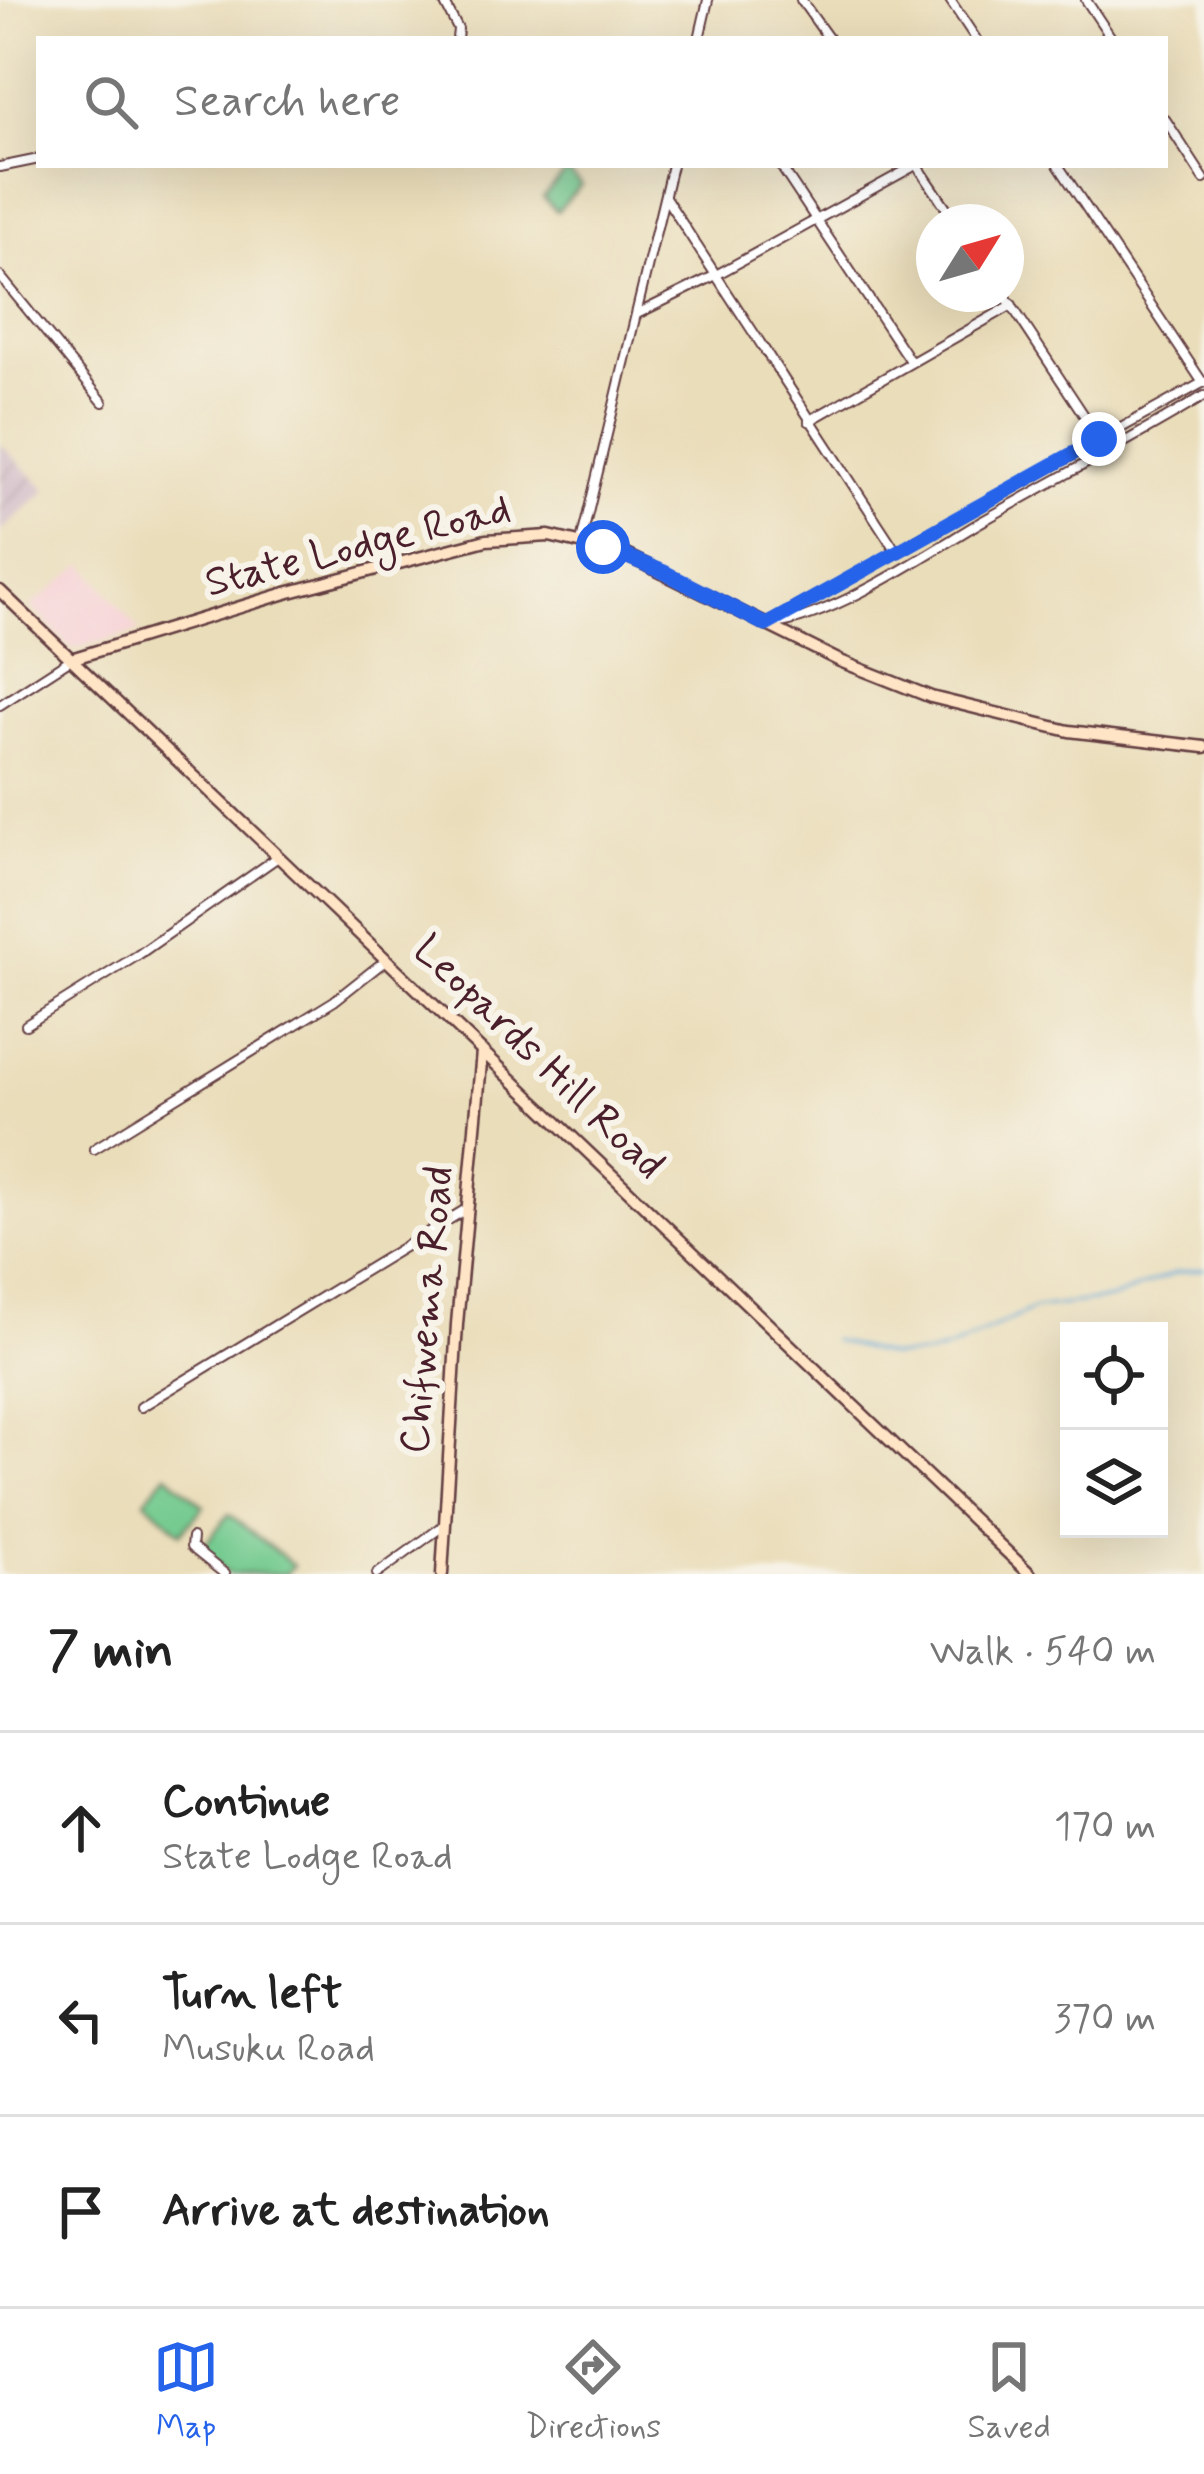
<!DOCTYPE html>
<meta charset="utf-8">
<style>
body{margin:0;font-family:Mynerve,sans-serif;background:#f2f2f2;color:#222}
.controls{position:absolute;right:36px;bottom:36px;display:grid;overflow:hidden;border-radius:0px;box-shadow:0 12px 48px #0002}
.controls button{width:108px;height:108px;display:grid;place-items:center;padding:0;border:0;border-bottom:3px solid #e0e0e0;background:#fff;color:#222;font:60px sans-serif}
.compass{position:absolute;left:916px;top:204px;width:108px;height:108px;border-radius:50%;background:#fff;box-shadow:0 12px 48px #0002;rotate:53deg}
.stop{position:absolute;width:36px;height:36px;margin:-27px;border:9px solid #2563eb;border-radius:50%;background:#fff}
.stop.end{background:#2563eb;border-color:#fff;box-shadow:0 3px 12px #0008}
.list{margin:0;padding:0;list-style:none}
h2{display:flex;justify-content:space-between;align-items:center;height:156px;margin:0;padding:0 48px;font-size:51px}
h2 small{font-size:39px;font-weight:400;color:#767676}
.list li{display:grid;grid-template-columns:78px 1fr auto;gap:36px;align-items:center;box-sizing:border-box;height:192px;padding:0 48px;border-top:3px solid #e0e0e0}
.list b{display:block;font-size:45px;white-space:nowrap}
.list p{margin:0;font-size:39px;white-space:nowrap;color:#767676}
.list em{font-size:39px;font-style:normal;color:#767676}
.icon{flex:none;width:66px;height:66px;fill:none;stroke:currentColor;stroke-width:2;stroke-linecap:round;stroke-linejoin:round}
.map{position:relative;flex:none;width:1204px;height:1574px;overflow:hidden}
.search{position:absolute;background:#fff;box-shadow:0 12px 48px #0002;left:36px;right:36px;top:36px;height:132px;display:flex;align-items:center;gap:30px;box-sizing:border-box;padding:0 42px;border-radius:0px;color:#767676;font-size:45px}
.sheet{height:732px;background:#fff}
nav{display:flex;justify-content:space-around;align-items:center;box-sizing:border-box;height:168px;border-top:3px solid #e0e0e0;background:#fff;font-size:33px;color:#767676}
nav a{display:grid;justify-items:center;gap:6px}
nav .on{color:#2563eb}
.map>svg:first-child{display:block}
</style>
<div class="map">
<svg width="1204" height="1574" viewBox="0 0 1204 1574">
<defs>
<pattern id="industrial-furrows" width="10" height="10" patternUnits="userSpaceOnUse" patternTransform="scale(3)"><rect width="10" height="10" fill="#d2bdc8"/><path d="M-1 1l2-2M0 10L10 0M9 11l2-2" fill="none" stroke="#b6a2ac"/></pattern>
</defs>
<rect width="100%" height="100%" fill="#f7f3e8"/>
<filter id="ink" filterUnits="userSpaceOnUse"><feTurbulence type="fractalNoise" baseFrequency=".00833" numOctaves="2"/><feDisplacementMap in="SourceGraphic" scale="24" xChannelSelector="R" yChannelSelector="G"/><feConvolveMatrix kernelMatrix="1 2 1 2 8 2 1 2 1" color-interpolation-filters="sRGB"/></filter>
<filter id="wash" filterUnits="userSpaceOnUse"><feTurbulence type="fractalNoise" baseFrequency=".004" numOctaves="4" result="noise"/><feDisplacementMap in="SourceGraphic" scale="48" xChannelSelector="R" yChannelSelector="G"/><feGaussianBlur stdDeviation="2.7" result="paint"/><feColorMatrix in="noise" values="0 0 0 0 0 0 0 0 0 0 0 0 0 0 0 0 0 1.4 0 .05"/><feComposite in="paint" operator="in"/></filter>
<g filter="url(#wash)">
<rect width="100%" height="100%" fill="#eaddba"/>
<!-- built -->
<path fill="#f7cfd5" d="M84 564 140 631 72 649 31 606Z"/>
<!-- industrial -->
<path fill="url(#industrial-furrows)" d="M0 444 47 490 0 532Z"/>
<!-- pitch -->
<g fill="#73ca8f" stroke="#5e745d" stroke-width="3">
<path d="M567 171 581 185 557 211 543 197Z"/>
<path d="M167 1474 204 1506 181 1533 145 1500Z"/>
<path d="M229 1514 293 1565 286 1574H229L200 1550Z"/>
</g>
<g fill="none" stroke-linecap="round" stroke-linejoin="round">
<!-- stream -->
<path stroke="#5aa6d3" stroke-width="3" d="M833 1340 890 1356 928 1355 954 1347 1035 1308 1110 1299 1175 1273 1204 1269"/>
</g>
</g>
<g filter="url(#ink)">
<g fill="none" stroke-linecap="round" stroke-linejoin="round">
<defs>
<g id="street">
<path d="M443 0 458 29 457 39"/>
<path d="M801 0 829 39"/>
<path d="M950 0 976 39"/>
<path d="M1086 0 1112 39"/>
<path d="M699 39 708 0"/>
<path d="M1165 119 1204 179"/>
<path d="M780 165 910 361"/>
<path d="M917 165 956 222"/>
<path d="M1058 165 1203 383"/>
<path d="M0 167 39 159"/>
<path d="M665 197 896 551"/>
<path d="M0 276 103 402"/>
<path d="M1004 294 1099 438"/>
<path d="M637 314 716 275 916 165"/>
<path d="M809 421 1012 305"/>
<path d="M581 542 672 165"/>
<path d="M767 624 1204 382"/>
<path d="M773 624C832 618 927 554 979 523 1054 480 1130 441 1204 396"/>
<path d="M0 705 71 659"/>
<path d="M26 1025 138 955 278 857"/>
<path d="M94 1149 334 1001 386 960"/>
<path d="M141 1407 468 1208"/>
<path d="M192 1538 191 1547 225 1574"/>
<path d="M377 1574 443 1526"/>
</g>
<g id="secondary">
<path d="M0 591 1030 1574"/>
<path d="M71 659 286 593 486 540 549 536 622 553 840 661 931 697 1069 731 1204 747"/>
<path d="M442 1574 457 1324 482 1052"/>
</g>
</defs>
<!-- street casing -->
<use href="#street" stroke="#623c40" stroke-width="12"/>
<!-- secondary casing -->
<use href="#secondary" stroke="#623c40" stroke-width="15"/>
<!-- street -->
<use href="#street" stroke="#fff" stroke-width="8"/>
<!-- secondary -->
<use href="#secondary" stroke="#ffe4c6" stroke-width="10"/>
</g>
</g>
<g fill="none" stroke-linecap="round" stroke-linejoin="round" filter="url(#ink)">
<!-- route -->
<path stroke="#2563eb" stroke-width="15" d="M603 547 664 572 766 625 1099 439"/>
</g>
<g text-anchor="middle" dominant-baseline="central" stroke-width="12" stroke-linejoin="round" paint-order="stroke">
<!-- street labels -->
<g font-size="42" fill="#4a1f2b" stroke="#f7f3e8">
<text transform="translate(358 547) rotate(-14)">State Lodge Road</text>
<text transform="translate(538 1058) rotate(44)">Leopards Hill Road</text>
<text transform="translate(428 1310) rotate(-85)">Chifwema Road</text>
</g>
</g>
</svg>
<div class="controls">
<button><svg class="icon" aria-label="locate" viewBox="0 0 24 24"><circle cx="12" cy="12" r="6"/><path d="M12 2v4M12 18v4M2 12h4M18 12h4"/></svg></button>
<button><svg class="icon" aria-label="layers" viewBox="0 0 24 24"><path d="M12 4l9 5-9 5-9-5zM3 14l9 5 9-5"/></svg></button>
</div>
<svg class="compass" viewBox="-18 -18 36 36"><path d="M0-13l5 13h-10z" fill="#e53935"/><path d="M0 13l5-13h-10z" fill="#767676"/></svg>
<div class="stop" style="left:603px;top:547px"></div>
<div class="stop end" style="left:1099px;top:439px"></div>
<div class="search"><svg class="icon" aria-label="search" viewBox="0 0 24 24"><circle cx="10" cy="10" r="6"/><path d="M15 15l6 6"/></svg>Search here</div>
</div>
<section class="sheet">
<h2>7 min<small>Walk · 540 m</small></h2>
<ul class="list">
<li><svg class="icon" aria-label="ahead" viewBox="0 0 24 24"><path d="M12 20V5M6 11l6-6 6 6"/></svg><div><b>Continue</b><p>State Lodge Road</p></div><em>170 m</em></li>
<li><svg class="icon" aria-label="left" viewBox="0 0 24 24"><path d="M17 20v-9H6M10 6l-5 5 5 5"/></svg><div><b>Turn left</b><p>Musuku Road</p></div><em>370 m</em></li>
<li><svg class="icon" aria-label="arrive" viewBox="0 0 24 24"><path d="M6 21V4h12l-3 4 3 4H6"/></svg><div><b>Arrive at destination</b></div></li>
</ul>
</section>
<nav>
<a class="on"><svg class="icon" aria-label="map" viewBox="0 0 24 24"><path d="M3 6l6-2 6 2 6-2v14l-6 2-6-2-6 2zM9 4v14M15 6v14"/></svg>Map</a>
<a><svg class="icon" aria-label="directions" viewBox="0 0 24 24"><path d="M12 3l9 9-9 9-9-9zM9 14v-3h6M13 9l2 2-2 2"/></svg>Directions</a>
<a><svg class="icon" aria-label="saved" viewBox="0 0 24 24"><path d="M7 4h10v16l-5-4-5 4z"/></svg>Saved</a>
</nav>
